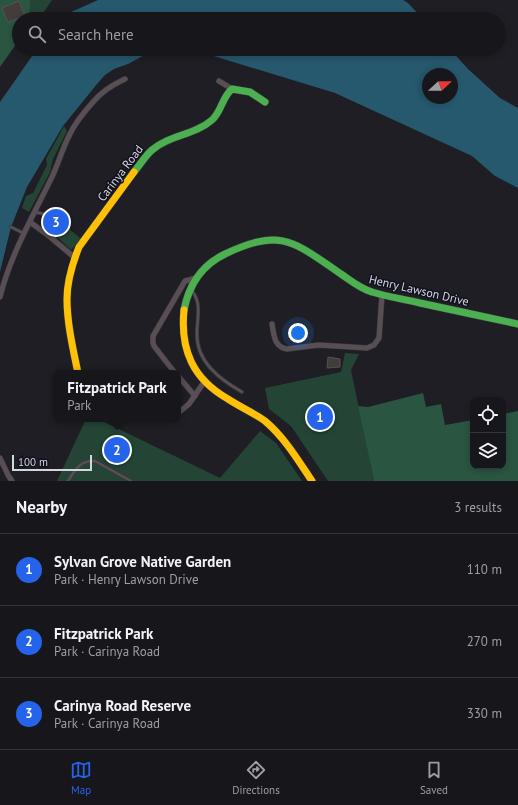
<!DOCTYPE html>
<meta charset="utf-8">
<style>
body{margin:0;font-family:"PT Sans",sans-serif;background:#232328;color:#f1f3f6}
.controls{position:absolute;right:12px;bottom:12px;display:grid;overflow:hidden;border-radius:8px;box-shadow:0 2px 6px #0003}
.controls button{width:36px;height:36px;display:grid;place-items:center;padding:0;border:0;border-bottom:1px solid #35353a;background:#16161b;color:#f1f3f6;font:20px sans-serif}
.compass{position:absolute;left:422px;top:68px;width:36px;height:36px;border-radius:50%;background:#16161b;box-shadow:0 2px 6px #0003;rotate:69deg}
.scale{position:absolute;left:12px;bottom:10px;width:80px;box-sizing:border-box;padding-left:4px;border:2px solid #d4d6df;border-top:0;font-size:11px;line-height:14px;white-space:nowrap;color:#d4d6df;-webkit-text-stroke:3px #11121e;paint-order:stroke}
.you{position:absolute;left:298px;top:333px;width:14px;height:14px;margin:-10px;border:3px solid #fff;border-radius:50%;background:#1a73e8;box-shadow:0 0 0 6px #1a73e833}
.badge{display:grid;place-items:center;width:26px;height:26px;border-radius:50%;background:#2563eb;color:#fff;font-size:13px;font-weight:700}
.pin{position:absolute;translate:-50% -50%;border:2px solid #fff;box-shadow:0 1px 4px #0006}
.popup{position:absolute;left:53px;top:370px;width:128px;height:52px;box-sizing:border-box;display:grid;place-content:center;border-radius:8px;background:#16161b;filter:drop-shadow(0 1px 3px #0005);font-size:13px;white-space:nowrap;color:#9e9fa3}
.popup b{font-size:15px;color:#f1f3f6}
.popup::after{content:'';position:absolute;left:50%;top:100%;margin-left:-8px;border:8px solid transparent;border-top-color:#16161b}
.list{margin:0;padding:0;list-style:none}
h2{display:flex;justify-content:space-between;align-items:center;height:52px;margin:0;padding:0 16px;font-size:17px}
h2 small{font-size:13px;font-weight:400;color:#9e9fa3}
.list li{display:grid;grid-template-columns:26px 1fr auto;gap:12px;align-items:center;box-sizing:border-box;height:72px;padding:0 16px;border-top:1px solid #35353a}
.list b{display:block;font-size:15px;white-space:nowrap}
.list p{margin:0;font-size:13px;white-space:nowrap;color:#9e9fa3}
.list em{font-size:13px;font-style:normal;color:#9e9fa3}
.icon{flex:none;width:22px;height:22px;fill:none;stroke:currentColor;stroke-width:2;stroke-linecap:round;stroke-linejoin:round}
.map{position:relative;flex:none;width:518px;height:481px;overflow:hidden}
.search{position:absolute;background:#16161b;box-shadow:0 2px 6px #0003;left:12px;right:12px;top:12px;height:44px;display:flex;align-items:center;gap:10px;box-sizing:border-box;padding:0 14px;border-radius:22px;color:#9e9fa3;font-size:15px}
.sheet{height:268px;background:#16161b}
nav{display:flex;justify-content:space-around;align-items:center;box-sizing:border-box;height:56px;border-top:1px solid #35353a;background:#16161b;font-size:11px;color:#9e9fa3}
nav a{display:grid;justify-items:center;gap:2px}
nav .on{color:#2563eb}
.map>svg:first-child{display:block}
</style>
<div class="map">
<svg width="518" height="481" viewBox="0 0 518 481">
<rect width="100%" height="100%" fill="#1e1e24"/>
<!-- green -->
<g fill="#244536">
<path d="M7 0H52L39 19H19L0 56V3Z"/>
<path d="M64 126 67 131 53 159 50 172 29 212 22 208 26 196 33 193 47 165 46 159Z"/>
<path d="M50 213 81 239 71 250 51 231Z"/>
<path d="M345 353 359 354 351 370 374 481H328L291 426 269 409 265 388 341 372Z"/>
<path d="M86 419H98L220 478 260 431 276 443 302 481H57Z"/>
</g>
<!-- forest -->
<g fill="#295541">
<path d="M0 0H30V7L28 19H19V40L0 67Z"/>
<path d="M423 393 426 407 441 404 445 425 473 420V466H503V414L518 411V481H374L358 406 368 407Z"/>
</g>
<!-- water -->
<g fill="#26586e" fill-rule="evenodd">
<path d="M98 0H403L408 3 423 19H62L69 13Z"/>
<path d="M37 49H162L152 51 128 64 114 69 105 75 97 84 63 126 27 187 11 227 0 272V102Z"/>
<path d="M180 49H450L468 69 500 98 518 108V188L495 176 472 156 335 93 207 54ZM428 74H452V98H428Z"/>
</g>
<!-- building -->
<g fill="#413d38" stroke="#545252">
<path d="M19 1 25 16 8 22 2 8Z"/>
<path d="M328 357 340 359V367L327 368Z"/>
</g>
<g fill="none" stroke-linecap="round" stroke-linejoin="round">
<defs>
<g id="lane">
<path d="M35 212 44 214 47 217V223L55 239"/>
<path d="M11 227 23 233"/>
<path d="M192 291C202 303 197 318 197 333 196 361 219 379 242 392"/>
<path d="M68 481C75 470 80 460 95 461L131 481"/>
</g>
<g id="street">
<path d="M219 81 232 89"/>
<path d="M30 222 49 236 75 258"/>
<path d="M0 297C10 256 32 218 51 179 58 165 62 149 70 134 75 123 85 111 93 102 102 91 112 85 125 79"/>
<path d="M272 324C274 335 274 347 287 349L319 345 367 348 374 345 379 338 382 295"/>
<path d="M175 373 154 346 153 343V336L185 281 196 278"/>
<path d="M178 376 195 396"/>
<path d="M178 413 189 404 204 382"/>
<path d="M0 458 8 475 12 481"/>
</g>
<g id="fast">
<path d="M134 172C140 165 145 156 152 150 169 135 195 135 212 120 222 111 222 97 232 89L250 92 265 102"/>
<path d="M184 310C189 284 202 265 225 254 282 227 294 242 341 274 351 281 361 289 372 292 388 297 404 299 420 303 453 310 485 317 518 324"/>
</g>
<g id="slow">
<path d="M184 310C180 350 193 379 228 399 240 407 254 413 265 421 285 438 298 460 312 481"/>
<path d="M78 373C73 349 67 323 67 299 67 282 73 262 79 247L134 172"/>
</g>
</defs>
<!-- lane casing -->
<use href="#lane" stroke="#38393d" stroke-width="4"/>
<!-- street casing -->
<use href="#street" stroke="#38393d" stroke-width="6"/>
<!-- fast casing -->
<use href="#fast" stroke="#38393d" stroke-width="8"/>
<!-- slow casing -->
<use href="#slow" stroke="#38393d" stroke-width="8"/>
<!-- lane -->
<use href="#lane" stroke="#594e54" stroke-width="2.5"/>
<!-- street -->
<use href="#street" stroke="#594e54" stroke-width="5"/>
<!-- fast -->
<use href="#fast" stroke="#4caf50" stroke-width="7"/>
<!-- slow -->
<use href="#slow" stroke="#ffc107" stroke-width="7"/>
</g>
<g text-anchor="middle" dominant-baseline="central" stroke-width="3" stroke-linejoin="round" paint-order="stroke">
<!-- street labels -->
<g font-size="12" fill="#d4d6df" stroke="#11121e">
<text transform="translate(120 173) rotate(-53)">Carinya Road</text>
<text transform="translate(419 290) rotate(13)">Henry Lawson Drive</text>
</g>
</g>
</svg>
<div class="controls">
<button><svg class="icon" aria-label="locate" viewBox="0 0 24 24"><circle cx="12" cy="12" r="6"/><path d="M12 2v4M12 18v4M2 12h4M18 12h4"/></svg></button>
<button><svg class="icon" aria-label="layers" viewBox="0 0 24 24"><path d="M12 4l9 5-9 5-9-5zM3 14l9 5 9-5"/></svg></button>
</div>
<svg class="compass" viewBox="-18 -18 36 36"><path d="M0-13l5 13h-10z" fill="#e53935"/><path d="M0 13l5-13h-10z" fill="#9e9fa3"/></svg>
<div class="scale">100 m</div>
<div class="you"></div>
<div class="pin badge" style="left:320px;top:417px">1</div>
<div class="pin badge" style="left:117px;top:450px">2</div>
<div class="popup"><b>Fitzpatrick Park</b>Park</div>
<div class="pin badge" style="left:56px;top:222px">3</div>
<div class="search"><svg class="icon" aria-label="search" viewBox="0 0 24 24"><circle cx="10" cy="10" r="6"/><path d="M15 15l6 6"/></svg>Search here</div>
</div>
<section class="sheet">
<h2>Nearby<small>3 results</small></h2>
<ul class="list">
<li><span class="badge">1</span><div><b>Sylvan Grove Native Garden</b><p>Park · Henry Lawson Drive</p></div><em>110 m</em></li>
<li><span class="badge">2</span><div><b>Fitzpatrick Park</b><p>Park · Carinya Road</p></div><em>270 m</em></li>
<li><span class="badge">3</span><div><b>Carinya Road Reserve</b><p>Park · Carinya Road</p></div><em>330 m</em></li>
</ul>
</section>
<nav>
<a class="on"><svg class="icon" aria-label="map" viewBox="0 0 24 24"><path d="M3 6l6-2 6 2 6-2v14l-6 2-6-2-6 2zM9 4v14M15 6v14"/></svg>Map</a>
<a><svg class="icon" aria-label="directions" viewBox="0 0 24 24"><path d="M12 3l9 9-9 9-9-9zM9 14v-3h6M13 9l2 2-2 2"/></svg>Directions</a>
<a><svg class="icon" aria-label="saved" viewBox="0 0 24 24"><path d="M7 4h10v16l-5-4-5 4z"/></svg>Saved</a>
</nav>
